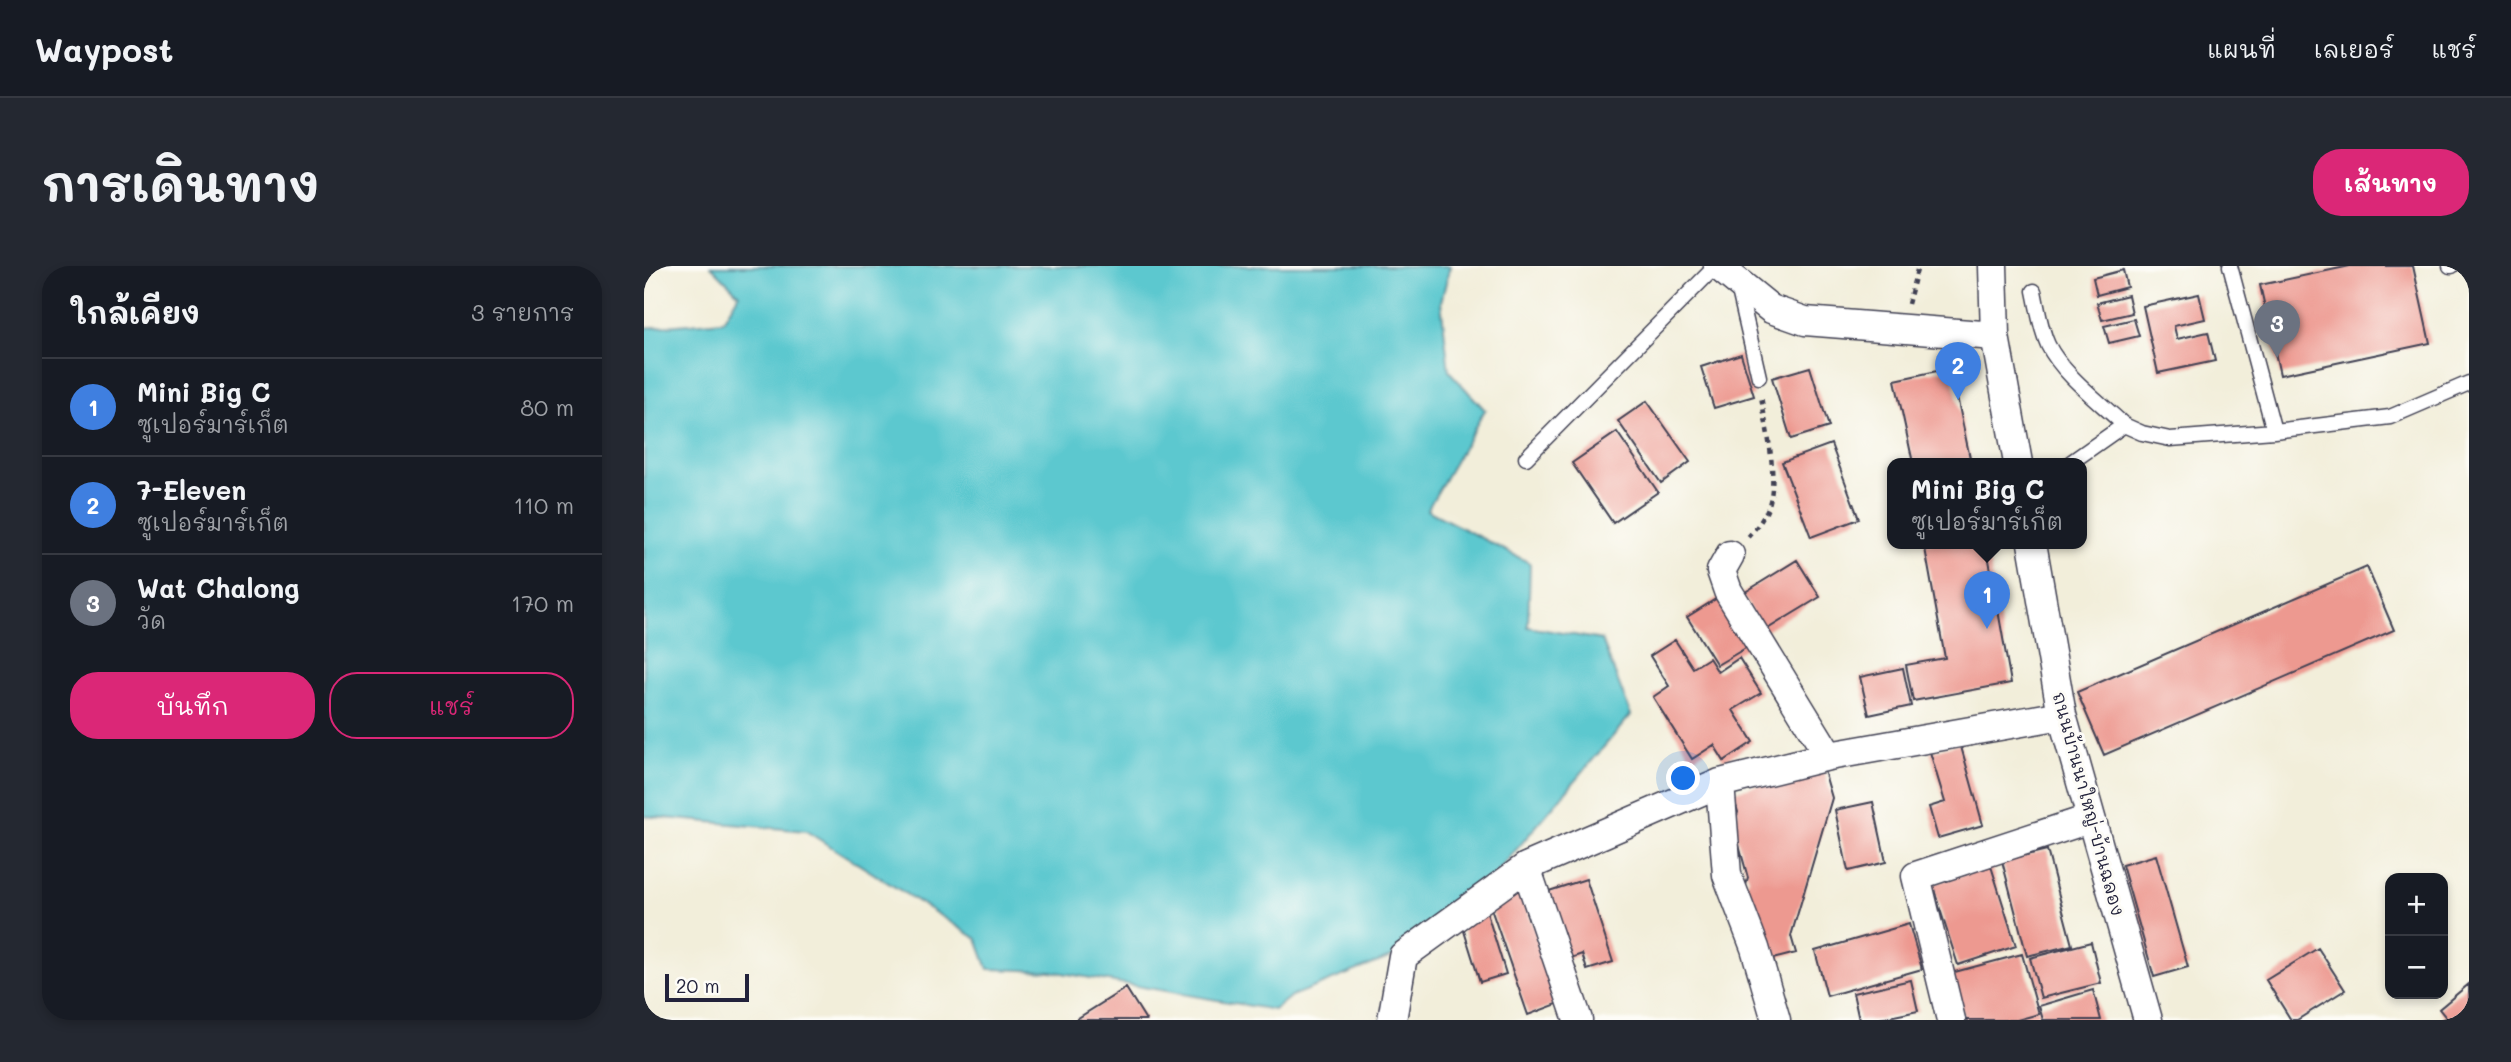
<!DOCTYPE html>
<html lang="th">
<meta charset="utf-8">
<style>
body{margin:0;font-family:Mali,"Playpen Sans Thai",sans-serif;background:#242831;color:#f1f3f6}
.controls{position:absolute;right:21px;bottom:21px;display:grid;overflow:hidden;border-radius:14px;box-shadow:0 4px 10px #0003}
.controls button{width:63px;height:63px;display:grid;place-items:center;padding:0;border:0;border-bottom:2px solid #363941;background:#171b24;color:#f1f3f6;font:35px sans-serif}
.scale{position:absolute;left:21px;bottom:18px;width:84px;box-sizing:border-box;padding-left:7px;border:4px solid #22223b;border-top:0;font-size:19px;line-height:24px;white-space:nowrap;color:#22223b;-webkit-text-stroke:5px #fdfcf7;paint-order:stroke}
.you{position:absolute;left:1040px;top:513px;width:24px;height:24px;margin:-18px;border:5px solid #fff;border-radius:50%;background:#1a73e8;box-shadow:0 0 0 10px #1a73e833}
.badge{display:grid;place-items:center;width:46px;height:46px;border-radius:50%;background:#db2777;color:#fff;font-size:23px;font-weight:700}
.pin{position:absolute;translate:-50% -58px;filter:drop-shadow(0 2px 4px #0008)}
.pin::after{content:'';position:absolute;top:37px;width:24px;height:21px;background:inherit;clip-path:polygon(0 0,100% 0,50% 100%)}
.popup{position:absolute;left:1243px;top:192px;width:200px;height:91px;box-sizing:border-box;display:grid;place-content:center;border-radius:14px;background:#171b24;filter:drop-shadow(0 2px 5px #0005);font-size:23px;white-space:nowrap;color:#9ea1a6}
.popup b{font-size:26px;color:#f1f3f6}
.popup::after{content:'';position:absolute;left:50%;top:100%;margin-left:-14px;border:14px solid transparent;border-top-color:#171b24}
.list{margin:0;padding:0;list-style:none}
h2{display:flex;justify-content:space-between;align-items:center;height:91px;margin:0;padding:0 28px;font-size:30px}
h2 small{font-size:23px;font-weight:400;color:#9ea1a6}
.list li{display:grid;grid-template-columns:46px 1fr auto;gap:21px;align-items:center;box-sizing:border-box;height:98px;padding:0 28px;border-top:2px solid #363941}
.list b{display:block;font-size:26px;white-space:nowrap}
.list p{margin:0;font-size:23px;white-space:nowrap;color:#9ea1a6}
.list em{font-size:23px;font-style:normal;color:#9ea1a6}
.actions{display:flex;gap:14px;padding:21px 28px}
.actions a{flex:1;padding:16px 0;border:2px solid #db2777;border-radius:28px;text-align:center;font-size:24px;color:#db2777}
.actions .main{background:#db2777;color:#fff}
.map{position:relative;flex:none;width:1825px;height:754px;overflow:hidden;border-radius:28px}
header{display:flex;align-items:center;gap:42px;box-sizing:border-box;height:98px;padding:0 35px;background:#171b24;border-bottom:2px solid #363941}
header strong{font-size:33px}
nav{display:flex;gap:38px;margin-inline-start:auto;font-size:24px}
.intro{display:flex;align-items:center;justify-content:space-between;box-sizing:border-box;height:168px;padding:0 42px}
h1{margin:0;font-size:49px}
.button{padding:18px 32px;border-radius:28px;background:#db2777;color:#fff;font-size:24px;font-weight:700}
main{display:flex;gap:42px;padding:0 42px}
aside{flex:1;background:#171b24;border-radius:28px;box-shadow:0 4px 10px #0003}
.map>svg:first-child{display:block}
.water{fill:#5bc8cf;stroke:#3e7585;stroke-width:2}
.building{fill:#ed9990}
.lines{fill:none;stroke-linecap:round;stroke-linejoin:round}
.service-casing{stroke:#414153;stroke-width:17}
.minor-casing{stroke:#414153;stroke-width:31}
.path{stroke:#414153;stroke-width:4.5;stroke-dasharray:5 5;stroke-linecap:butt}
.service{stroke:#fff;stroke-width:14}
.minor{stroke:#fff;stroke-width:28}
.labels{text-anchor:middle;stroke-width:6;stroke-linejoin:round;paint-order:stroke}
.street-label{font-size:18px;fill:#22223b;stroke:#fdfcf7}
</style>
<header>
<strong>Waypost</strong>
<nav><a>แผนที่</a><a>เลเยอร์</a><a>แชร์</a></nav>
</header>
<div class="intro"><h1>การเดินทาง</h1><a class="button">เส้นทาง</a></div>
<main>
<aside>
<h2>ใกล้เคียง<small>3 รายการ</small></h2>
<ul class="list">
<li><span class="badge" style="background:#3f7fe0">1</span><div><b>Mini Big C</b><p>ซูเปอร์มาร์เก็ต</p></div><em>80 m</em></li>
<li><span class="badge" style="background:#3f7fe0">2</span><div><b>7-Eleven</b><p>ซูเปอร์มาร์เก็ต</p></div><em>110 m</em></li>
<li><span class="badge" style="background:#6b7280">3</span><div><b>Wat Chalong</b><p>วัด</p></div><em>170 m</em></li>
</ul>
<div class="actions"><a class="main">บันทึก</a><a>แชร์</a></div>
</aside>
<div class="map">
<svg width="1825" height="754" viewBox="0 0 1825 754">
<rect width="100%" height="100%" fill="#fdfcf7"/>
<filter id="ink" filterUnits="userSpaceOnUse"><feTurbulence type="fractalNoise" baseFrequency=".0143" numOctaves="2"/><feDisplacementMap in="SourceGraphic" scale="14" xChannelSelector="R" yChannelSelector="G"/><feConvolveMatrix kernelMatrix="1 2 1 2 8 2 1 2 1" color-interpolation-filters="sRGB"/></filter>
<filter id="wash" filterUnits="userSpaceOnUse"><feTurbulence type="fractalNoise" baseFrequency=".00686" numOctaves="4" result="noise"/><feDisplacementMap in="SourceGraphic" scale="28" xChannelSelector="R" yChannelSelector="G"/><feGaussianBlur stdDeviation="1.57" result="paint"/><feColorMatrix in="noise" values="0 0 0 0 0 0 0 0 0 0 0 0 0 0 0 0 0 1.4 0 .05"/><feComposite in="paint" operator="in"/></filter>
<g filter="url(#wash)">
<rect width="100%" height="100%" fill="#f2eeda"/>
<path class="water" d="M 67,0 L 806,0 L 797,36 L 805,105 L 841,144 L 783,244 L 886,297 L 884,361 L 958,374 L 987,449 L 849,611 L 752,689 L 647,730 L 630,744 L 407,705 L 344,703 L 333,673 L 162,565 L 0,550 L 0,62 L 79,55 L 95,28 Z"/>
<g id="blocks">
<path class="building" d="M 1706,0 L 1769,0 L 1786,77 L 1636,109 L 1616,19 Z
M 1479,4 L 1483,21 L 1453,29 L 1449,12 Z
M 1555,28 L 1561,53 L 1530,60 L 1533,73 L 1564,66 L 1571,95 L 1514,107 L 1499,40 Z
M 1484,29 L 1488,47 L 1458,54 L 1453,37 Z
M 1490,53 L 1495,70 L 1465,77 L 1460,60 Z
M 1097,88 L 1110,130 L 1070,142 L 1057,101 Z
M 1166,101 L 1185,161 L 1147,173 L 1128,112 Z
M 1307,102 L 1327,197 L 1269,197 L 1251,114 Z
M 1003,135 L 1046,196 L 1017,217 L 974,155 Z
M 973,166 L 1014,226 L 969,257 L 928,197 Z
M 1187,178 L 1215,253 L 1167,271 L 1138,196 Z
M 1280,277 L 1342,277 L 1367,417 L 1269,435 L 1262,399 L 1301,392 Z
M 1153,294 L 1176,331 L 1120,365 L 1098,328 Z
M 1723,301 L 1750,364 L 1460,489 L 1433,426 Z
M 1075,331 L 1105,380 L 1073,399 L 1043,351 Z
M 1031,374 L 1049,402 L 1065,392 L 1074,406 L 1095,392 L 1117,427 L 1089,444 L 1109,476 L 1080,495 L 1070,479 L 1048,493 L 1009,431 L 1025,420 L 1006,390 Z
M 1259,402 L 1267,440 L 1225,449 L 1216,411 Z
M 1316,477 L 1339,559 L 1294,572 L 1285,541 L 1301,536 L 1286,486 Z
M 1179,501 L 1188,532 L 1147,670 L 1152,687 L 1121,695 L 1101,623 L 1104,612 L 1090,561 L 1094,546 L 1088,526 Z
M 1229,536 L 1242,596 L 1204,605 L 1191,544 Z
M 1403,584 L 1428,679 L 1383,690 L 1358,595 Z
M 1512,589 L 1544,701 L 1510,711 L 1478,599 Z
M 1347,600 L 1372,680 L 1314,699 L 1288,618 Z
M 942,613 L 969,696 L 943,704 L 938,688 L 924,693 L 902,626 Z
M 875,620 L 916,737 L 884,749 L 843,631 Z
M 842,644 L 862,708 L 836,716 L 816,652 Z
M 1265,658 L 1278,703 L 1183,730 L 1171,685 Z
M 1447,676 L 1457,717 L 1397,732 L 1386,692 Z
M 1674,682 L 1701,724 L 1653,754 L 1647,754 L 1622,714 Z
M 1378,688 L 1395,748 L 1373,754 L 1320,754 L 1307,707 Z
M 1267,714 L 1274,745 L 1231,754 L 1215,754 L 1209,727 Z
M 1825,718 L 1825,754 L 1804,754 L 1795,743 Z
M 482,722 L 502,754 L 431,754 Z
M 1449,724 L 1457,754 L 1399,754 L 1395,740 Z"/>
</g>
</g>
<g filter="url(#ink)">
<use href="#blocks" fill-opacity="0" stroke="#414153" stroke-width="2"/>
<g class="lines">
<defs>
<path id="service" d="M 1586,0 L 1630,165
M 1806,0 L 1808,0
M 1094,20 L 1115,111
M 1390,25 C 1394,43 1396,62 1404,79 C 1419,109 1456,136 1480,159
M 882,192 L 1072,0
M 1426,197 L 1480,159 L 1498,167 L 1526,173 L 1630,165 L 1746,151 L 1825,117"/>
<path id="minor" d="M 1074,0 L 1127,43 L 1161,55 L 1351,70
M 1349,0 L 1351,70 L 1374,197
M 1388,277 L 1418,449 L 1504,754
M 1086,289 L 1077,305 L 1084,325 L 1185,490
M 1076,517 L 1083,609 L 1111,682 L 1132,754
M 882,601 L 934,754
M 748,754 L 759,690 L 882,601 L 1076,517 L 1185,490 L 1418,449
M 1307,754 L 1272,610 L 1445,553"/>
</defs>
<use href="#service" class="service-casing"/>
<use href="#minor" class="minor-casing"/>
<path class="path" d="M 1264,38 L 1274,0
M 1104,271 C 1111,263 1118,255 1123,244 C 1136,215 1122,162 1117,130"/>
<use href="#service" class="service"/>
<use href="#minor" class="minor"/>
</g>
</g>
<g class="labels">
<g class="street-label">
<text transform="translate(1444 538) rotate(75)" y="6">ถนนบ้านนาใหญ่-บ้านฉลอง</text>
</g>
</g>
</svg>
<div class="controls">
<button>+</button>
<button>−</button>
</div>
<div class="scale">20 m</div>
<div class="you"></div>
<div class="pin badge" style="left:1343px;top:363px;background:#3f7fe0">1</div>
<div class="popup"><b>Mini Big C</b>ซูเปอร์มาร์เก็ต</div>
<div class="pin badge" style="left:1314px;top:134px;background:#3f7fe0">2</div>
<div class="pin badge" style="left:1633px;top:92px;background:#6b7280">3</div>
</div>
</main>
